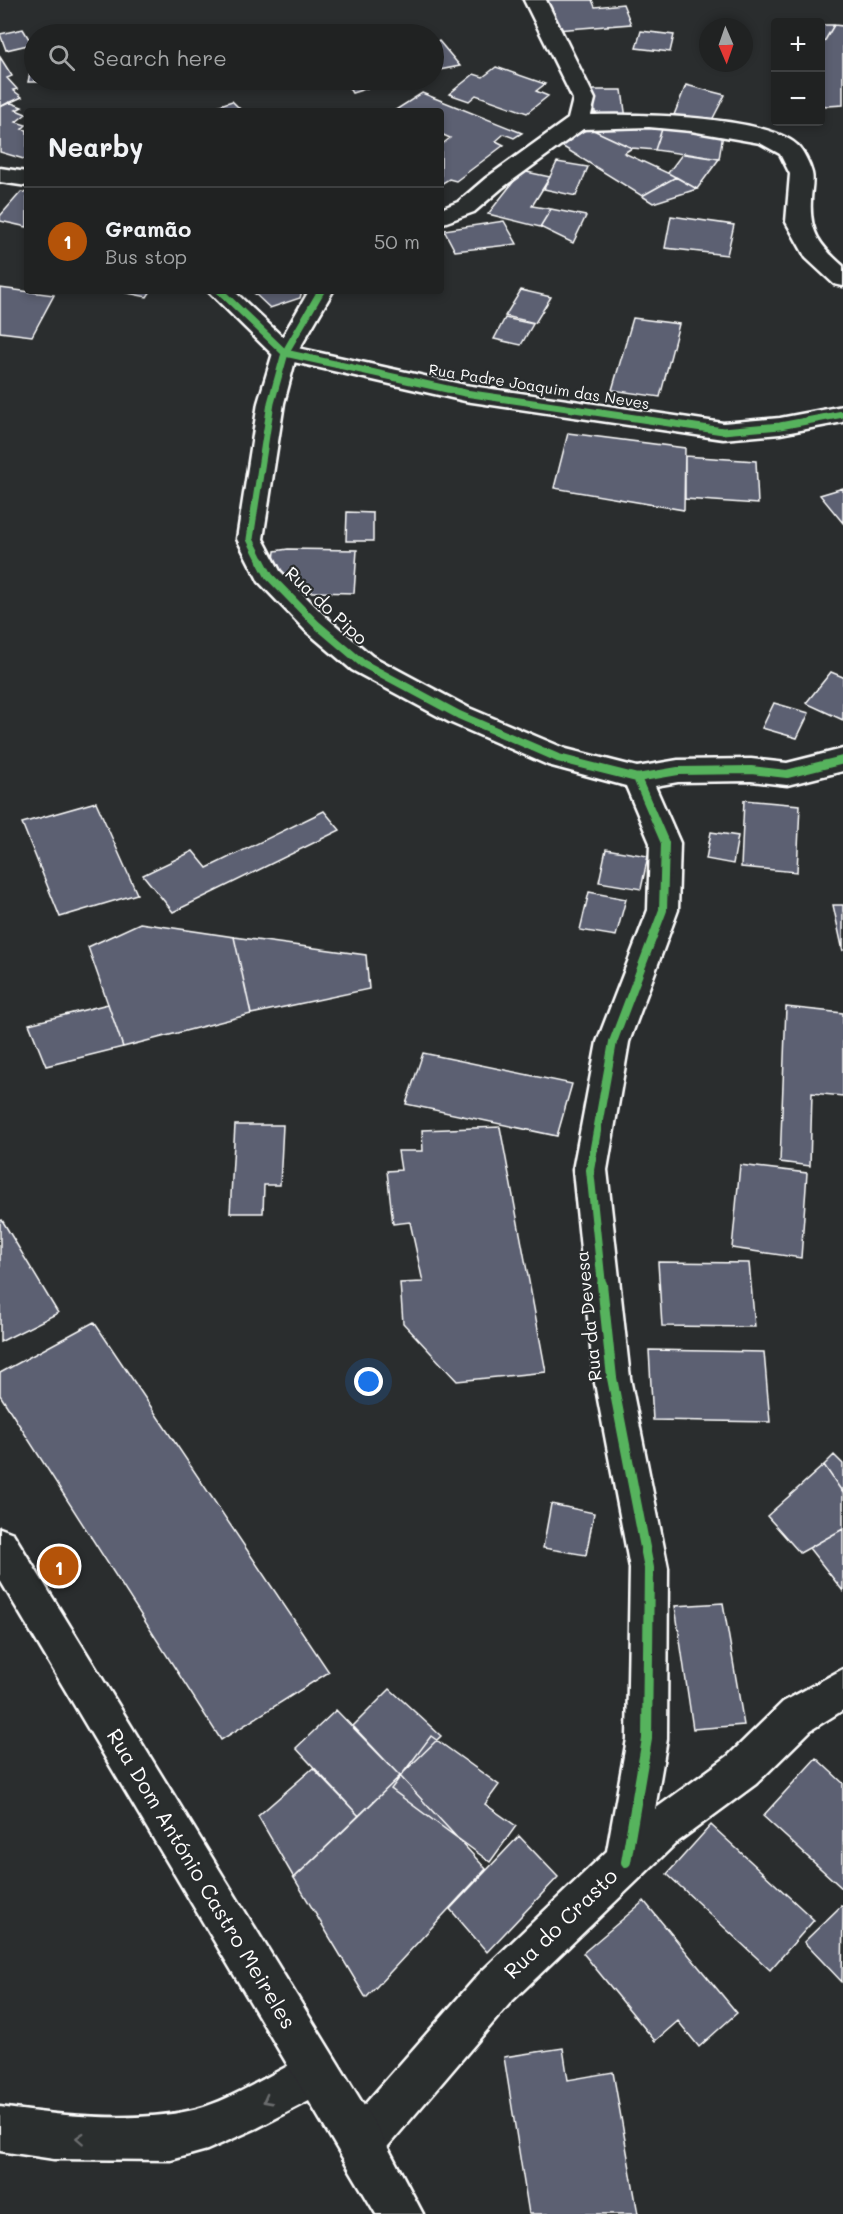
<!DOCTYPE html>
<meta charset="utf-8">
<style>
body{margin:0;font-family:Mali,sans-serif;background:#282a2a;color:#f1f3f6}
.controls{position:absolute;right:18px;top:18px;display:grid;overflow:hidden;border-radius:6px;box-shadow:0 3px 9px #0003}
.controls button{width:54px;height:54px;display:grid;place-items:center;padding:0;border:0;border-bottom:2px solid #3d3f40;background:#202222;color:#f1f3f6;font:30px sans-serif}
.compass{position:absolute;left:699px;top:18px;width:54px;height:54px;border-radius:50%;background:#202222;box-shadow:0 3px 9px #0003;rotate:178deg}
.you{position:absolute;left:369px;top:1382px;width:21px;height:21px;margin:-15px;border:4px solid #fff;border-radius:50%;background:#1a73e8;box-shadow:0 0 0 9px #1a73e833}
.badge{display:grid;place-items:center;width:39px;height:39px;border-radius:50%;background:#b45309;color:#fff;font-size:20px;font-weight:700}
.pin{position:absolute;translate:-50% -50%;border:3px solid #fff;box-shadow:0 2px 6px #0006}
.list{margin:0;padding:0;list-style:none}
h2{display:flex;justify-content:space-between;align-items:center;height:78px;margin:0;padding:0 24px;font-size:26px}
h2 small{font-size:20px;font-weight:400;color:#a2a4a5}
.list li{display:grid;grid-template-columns:39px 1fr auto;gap:18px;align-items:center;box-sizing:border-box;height:108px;padding:0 24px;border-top:2px solid #3d3f40}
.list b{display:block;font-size:22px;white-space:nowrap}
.list p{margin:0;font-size:20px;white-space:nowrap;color:#a2a4a5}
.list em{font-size:20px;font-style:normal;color:#a2a4a5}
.icon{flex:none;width:33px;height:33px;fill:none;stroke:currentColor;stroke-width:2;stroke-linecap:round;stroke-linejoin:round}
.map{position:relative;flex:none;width:843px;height:2214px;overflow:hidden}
.search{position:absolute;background:#202222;box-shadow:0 3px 9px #0003;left:24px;top:24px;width:420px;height:66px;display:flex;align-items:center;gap:15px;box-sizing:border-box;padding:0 21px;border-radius:33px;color:#a2a4a5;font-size:22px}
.panel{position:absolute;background:#202222;box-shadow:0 3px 9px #0003;left:24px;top:108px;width:420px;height:186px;border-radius:6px}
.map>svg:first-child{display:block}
.building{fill:#5c6072;stroke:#fff;stroke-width:1.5}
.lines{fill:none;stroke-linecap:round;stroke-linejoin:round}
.street-casing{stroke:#fff;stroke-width:5}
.secondary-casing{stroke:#fff;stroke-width:5}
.street{fill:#2a2d2e;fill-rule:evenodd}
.secondary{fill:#2a2d2e;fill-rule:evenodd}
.cycleway-far2-casing{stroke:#2a2d2e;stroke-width:10}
.cycleway-far1-casing{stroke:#2a2d2e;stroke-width:12}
.cycleway-casing{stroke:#2a2d2e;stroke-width:14}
.cycleway-far2{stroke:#56b35d;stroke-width:7}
.cycleway-far1{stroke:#56b35d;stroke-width:8}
.cycleway{stroke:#56b35d;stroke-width:10}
.oneway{stroke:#6a6c6d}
.labels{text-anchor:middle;stroke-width:4.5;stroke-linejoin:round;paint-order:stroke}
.far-street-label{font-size:15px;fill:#fff;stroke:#2a2d2e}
.street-label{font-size:18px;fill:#fff;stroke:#2a2d2e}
.near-street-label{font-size:21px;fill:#fff;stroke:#2a2d2e}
</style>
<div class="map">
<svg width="843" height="2214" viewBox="0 0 843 2214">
<rect width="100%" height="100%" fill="#2a2d2e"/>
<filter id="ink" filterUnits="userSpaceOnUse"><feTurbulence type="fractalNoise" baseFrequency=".0167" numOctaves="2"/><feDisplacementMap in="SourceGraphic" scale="12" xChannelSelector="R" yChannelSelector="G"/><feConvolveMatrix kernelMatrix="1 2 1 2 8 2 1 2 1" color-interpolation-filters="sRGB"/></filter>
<g filter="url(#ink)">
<path class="building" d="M 546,0 L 592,0 L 595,7 L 623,4 L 631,24 L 556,30 Z
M 820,25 L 834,25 L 824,42 L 820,41 Z
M 834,25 L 843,26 L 843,105 L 828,106 L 820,105 L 820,49 Z
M 23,29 L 32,44 L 6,50 L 0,34 Z
M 641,31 L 674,35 L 670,52 L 636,48 Z
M 439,41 L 460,66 L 434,71 L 434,42 Z
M 0,57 L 12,76 L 7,78 L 17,89 L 13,90 L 22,97 L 0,107 Z
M 496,67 L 545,84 L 536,91 L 548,96 L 527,113 L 476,95 L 469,101 L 449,94 L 474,74 L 483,77 Z
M 31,68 L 34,68 L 34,80 L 70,80 L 70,82 L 28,82 Z
M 344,80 L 394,80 L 352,93 Z
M 686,85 L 725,95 L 711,122 L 674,115 Z
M 592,90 L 622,90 L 626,119 L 596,119 Z
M 422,93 L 522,133 L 514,138 L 504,134 L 496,141 L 504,145 L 456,181 L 449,179 L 441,184 L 441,145 L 450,138 L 441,134 L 441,111 L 394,111 Z
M 232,101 L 242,111 L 215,111 L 211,108 Z
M 9,102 L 22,107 L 16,110 L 26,114 L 16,122 L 26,125 L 22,129 L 27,130 L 27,160 L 0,152 L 0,107 Z
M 663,126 L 723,134 L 719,159 L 655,150 Z
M 663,126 L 655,150 L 632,148 L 589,128 Z
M 589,128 L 632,148 L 624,153 L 676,177 L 642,196 L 560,145 Z
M 683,153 L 719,159 L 697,189 L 668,173 Z
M 557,162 L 588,167 L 576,196 L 544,189 Z
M 522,171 L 550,177 L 532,206 L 551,209 L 540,227 L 488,214 Z
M 676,177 L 697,189 L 653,203 L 642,196 Z
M 21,192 L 27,193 L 27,227 L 0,221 L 0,216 Z
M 551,209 L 586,216 L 573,243 L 540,227 Z
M 671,216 L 734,225 L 727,255 L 665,248 Z
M 504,221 L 517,244 L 455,251 L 444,230 Z
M 0,288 L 54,295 L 32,336 L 0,332 Z
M 521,290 L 551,297 L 535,323 L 505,316 Z
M 118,291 L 151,291 L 147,297 Z
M 252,291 L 302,291 L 300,298 L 270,308 Z
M 505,318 L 533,324 L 521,345 L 494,339 Z
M 633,318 L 679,324 L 660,397 L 612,390 Z
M 568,433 L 685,448 L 684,510 L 554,488 Z
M 685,456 L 756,461 L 758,504 L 685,499 Z
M 843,488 L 843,523 L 820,495 Z
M 347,512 L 373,513 L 373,541 L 346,541 Z
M 288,549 L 357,550 L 354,593 L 271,591 L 275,551 Z
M 831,672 L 843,677 L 843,720 L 806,703 Z
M 774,703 L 809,713 L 797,738 L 762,728 Z
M 744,800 L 800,805 L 797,872 L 741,867 Z
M 96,802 L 137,894 L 60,917 L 22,823 Z
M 324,811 L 340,830 L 173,912 L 143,875 L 193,851 L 207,868 Z
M 711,832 L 738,836 L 733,864 L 706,859 Z
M 606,849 L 648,856 L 641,889 L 599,882 Z
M 589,892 L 626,899 L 616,936 L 580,930 Z
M 833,905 L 843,905 L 843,951 Z
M 140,923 L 234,937 L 251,1014 L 123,1047 L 88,947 Z
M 234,937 L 366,955 L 369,989 L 251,1014 Z
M 108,1004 L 123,1047 L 46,1066 L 29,1024 Z
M 786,1007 L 843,1013 L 843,1096 L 812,1093 L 810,1166 L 780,1162 Z
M 423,1053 L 572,1084 L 557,1136 L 406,1104 Z
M 235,1125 L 283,1125 L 280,1185 L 264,1185 L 263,1213 L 230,1213 Z
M 500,1127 L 546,1372 L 457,1381 L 403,1323 L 400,1283 L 423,1282 L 410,1222 L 393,1224 L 387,1171 L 401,1170 L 398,1151 L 423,1151 L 422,1130 Z
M 740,1165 L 807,1173 L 801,1258 L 732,1248 Z
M 2,1220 L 58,1313 L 0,1342 L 0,1221 Z
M 658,1262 L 749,1263 L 755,1327 L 662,1326 Z
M 94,1322 L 329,1672 L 221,1740 L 0,1395 L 0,1373 Z
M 649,1350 L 764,1352 L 770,1422 L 653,1420 Z
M 834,1455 L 843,1464 L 843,1493 L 824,1465 Z
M 824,1465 L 843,1493 L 843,1529 L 800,1553 L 767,1516 Z
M 551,1504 L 594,1513 L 586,1555 L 543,1548 Z
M 843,1529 L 843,1591 L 809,1548 Z
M 723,1603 L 744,1725 L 693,1729 L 675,1606 Z
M 390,1689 L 441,1736 L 400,1776 L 353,1726 Z
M 336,1710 L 400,1776 L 359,1816 L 296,1748 Z
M 431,1736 L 499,1785 L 485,1804 L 516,1826 L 490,1862 L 391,1789 Z
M 816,1758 L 843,1783 L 843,1889 L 763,1816 Z
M 313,1768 L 359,1816 L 294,1878 L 258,1816 Z
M 400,1776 L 486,1869 L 366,1998 L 294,1878 Z
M 711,1825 L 814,1920 L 770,1970 L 667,1874 Z
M 519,1836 L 558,1877 L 487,1952 L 450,1909 Z
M 644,1901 L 737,2013 L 699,2047 L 678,2021 L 655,2041 L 583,1953 Z
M 841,1906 L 843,1907 L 842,1982 L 804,1942 Z
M 563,2048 L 568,2080 L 613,2072 L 638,2214 L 529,2214 L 504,2057 Z"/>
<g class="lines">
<defs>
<path id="street" d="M 524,0 L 546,0 L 595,99 L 591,115 C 636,114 763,115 797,145 C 803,150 810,165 812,173 C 814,181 811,192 811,200 C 809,232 820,246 843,266 L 843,286 L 834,284 L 806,258 L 786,222 L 790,174 L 780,154 L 760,143 L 691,131 L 649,127 L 583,129 L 502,188 L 474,212 L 441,224 L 441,209 L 458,202 L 486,178 L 568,119 L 573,99 Z
M 309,291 L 333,291 L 297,353 L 284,403 L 263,539 L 280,571 L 326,617 L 372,656 L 469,708 L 566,749 L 637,767 L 678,760 L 751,759 L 787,763 L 843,749 L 843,771 L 787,785 L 751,781 L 678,782 L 655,786 L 680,843 L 678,910 L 629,1042 L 607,1170 L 630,1378 L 668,1568 L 667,1739 L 655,1809 L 728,1756 L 783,1702 L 843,1669 L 843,1710 L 811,1730 L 756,1784 L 676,1843 L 641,1877 L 510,2003 L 377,2159 L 361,2165 L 345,2159 L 339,2143 L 345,2127 L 480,1973 L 607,1851 L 627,1739 L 630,1568 L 594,1378 L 573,1170 L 597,1042 L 648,910 L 650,843 L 626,786 L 548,765 L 449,722 L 352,670 L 306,631 L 259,582 L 237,539 L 258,403 L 273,353 Z
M 319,2051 L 334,2058 L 341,2073 L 334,2088 L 257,2128 L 207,2150 L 171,2160 L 54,2159 L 0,2151 L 0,2107 C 60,2116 145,2125 204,2107 C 244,2094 280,2067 319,2051 Z"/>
<path id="secondary" d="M 0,168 L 27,172 L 27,186 L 0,182 Z
M 208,291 L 234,291 L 293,347 L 465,385 L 723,423 L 780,418 L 843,406 L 843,422 L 780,434 L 723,439 L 465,401 L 276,358 Z
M 0,1528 L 13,1533 L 377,2127 L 423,2214 L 376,2214 L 0,1580 Z"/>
</defs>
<use href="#street" class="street-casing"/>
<use href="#secondary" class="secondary-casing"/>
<use href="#street" class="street"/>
<use href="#secondary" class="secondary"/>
<defs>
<path id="cycleway-far2" d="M 220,291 L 285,353 L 465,393 L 723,431 L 780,426 L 843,414
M 262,563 L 250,539 L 271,403 L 285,353 L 321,291"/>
<path id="cycleway-far1" d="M 261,561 L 269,576 L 316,624 L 362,663 L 459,715 L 558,758 L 637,778 L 678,771 L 751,770 L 787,774 L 843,760
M 602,1285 L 590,1170 L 613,1042 L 663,910 L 665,843 L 637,778"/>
<path id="cycleway" d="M 602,1284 L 612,1378 L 649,1568 L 647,1739 L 626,1862"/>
</defs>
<use href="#cycleway-far2" class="cycleway-far2-casing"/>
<use href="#cycleway-far1" class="cycleway-far1-casing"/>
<use href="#cycleway" class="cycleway-casing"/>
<use href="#cycleway-far2" class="cycleway-far2"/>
<use href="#cycleway-far1" class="cycleway-far1"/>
<use href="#cycleway" class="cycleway"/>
</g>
<defs><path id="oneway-chevron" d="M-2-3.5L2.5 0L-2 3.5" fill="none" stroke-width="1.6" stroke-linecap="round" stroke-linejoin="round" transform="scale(1.5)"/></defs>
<g class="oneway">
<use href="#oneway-chevron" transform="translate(267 2100) rotate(152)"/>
<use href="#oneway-chevron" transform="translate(80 2138) rotate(-177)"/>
</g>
</g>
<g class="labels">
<g class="far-street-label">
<text transform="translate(539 387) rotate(9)" y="5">Rua Padre Joaquim das Neves</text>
</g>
<g class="street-label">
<text transform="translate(326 606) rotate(43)" y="6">Rua do Pipo</text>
<text transform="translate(589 1316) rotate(-96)" y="6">Rua da Devesa</text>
</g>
<g class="near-street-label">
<text transform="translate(201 1879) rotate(59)" y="7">Rua Dom António Castro Meireles</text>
<text transform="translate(561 1924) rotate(-44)" y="7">Rua do Crasto</text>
</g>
</g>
</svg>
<div class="controls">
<button>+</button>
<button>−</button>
</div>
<svg class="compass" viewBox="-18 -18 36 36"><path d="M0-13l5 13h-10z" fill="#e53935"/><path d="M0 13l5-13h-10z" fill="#a2a4a5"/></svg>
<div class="you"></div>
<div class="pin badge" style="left:59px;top:1566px">1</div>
<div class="search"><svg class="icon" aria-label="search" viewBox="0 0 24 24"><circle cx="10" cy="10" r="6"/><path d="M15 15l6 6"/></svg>Search here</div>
<section class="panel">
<h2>Nearby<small></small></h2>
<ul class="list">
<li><span class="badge">1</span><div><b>Gramão</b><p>Bus stop</p></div><em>50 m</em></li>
</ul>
</section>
</div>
